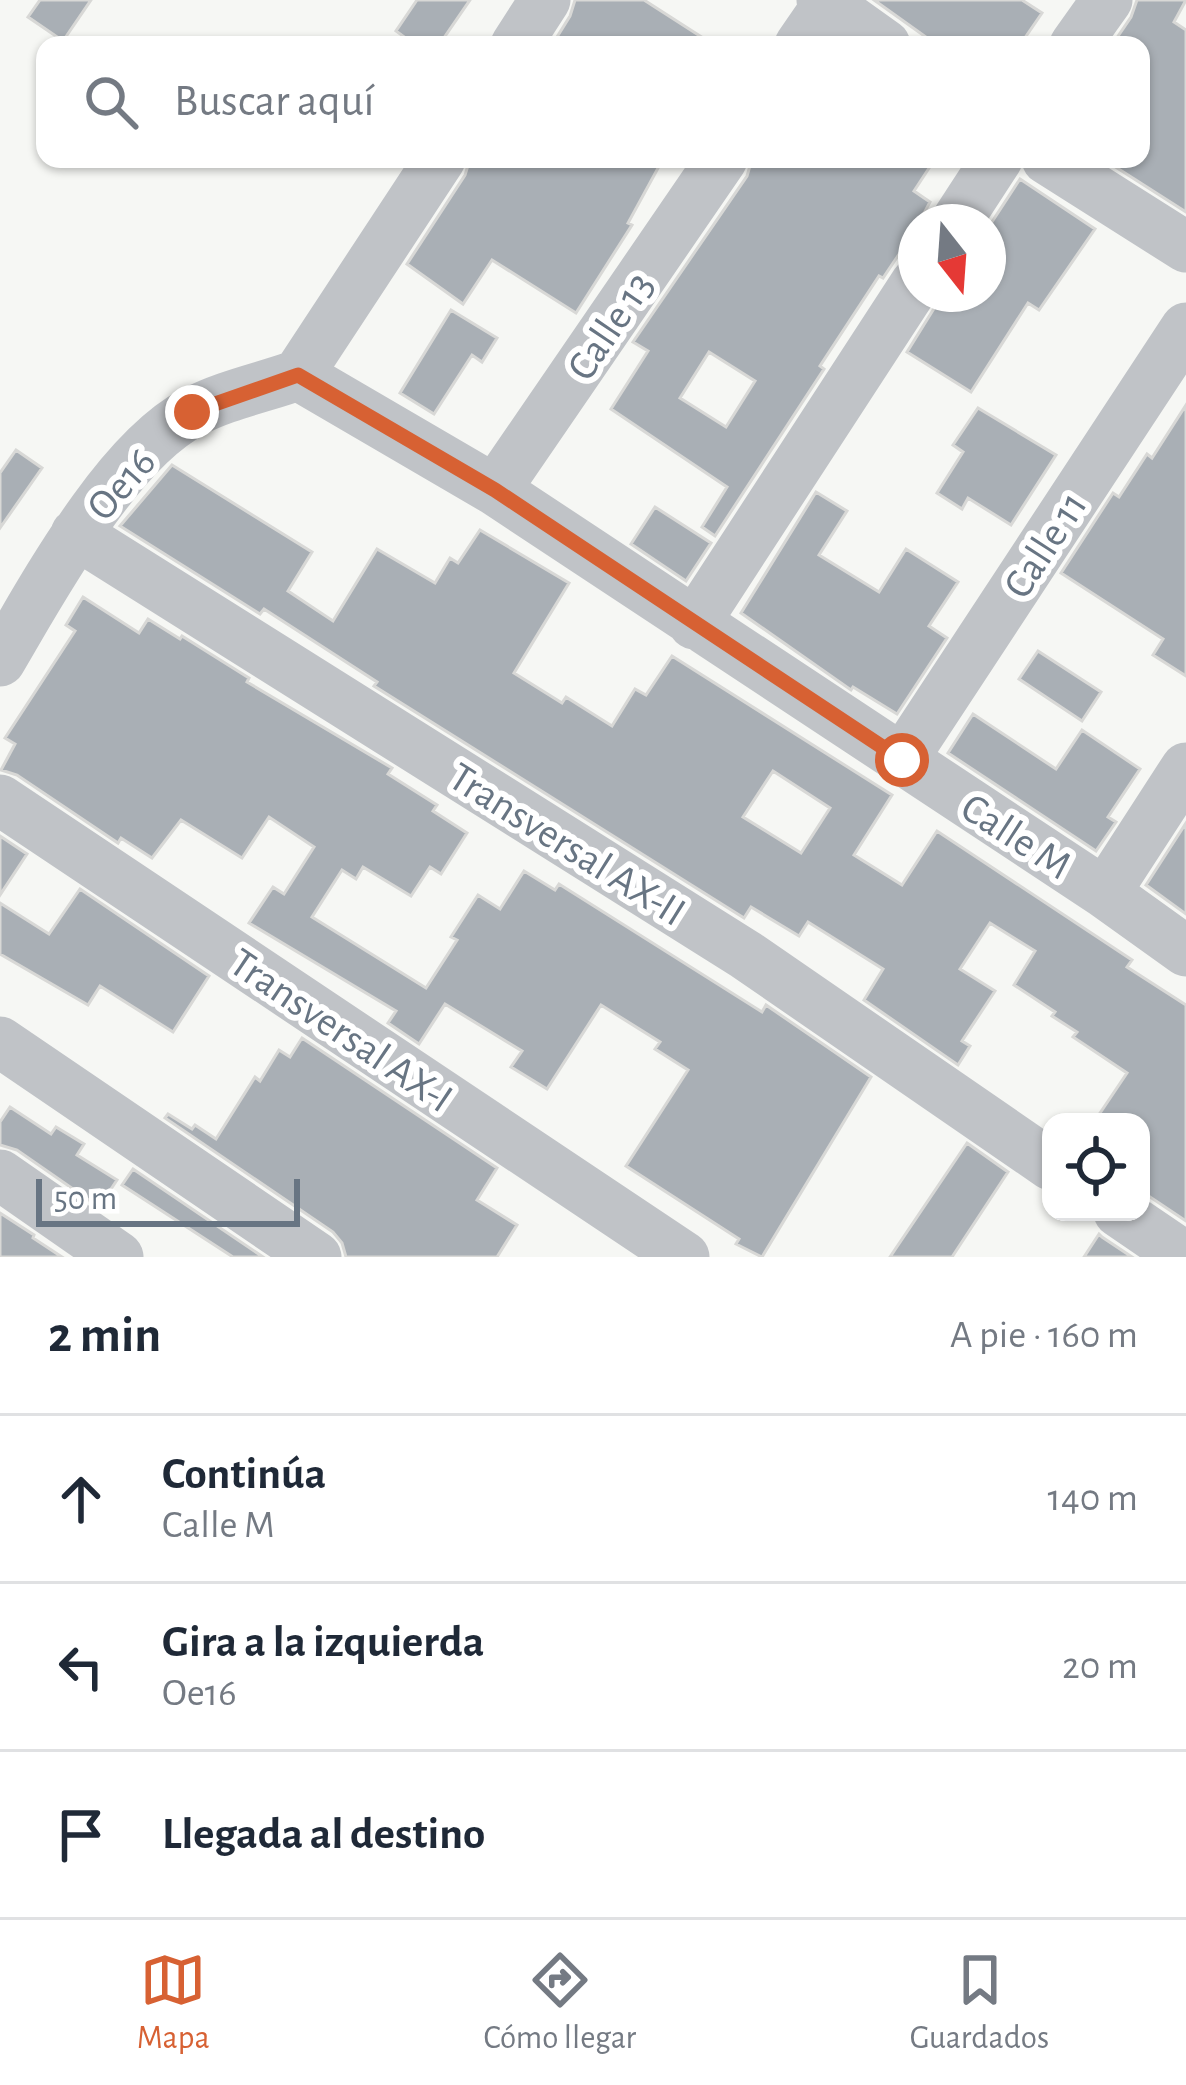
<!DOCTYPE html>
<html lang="es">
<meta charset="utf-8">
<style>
body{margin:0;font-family:"Alegreya Sans",sans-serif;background:#f6f6f7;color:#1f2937}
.controls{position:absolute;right:36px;bottom:36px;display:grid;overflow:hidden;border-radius:24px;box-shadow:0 3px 9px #0004}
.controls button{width:108px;height:108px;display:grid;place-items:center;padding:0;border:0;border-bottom:3px solid #e0e1e3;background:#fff;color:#1f2937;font:60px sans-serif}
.compass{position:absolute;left:898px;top:204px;width:108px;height:108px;border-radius:50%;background:#fff;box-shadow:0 3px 9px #0004;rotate:163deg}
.scale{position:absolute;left:36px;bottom:30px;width:264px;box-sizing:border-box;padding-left:12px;border:6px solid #687583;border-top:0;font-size:33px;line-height:42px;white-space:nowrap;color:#687583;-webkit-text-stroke:9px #fff;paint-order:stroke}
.stop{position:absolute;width:36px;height:36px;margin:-27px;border:9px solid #d76133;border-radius:50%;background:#fff}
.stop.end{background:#d76133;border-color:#fff;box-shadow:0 3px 12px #0008}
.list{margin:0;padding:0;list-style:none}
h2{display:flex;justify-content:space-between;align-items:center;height:156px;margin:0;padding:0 48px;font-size:51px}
h2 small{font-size:39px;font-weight:400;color:#747a83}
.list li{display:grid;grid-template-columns:78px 1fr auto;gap:36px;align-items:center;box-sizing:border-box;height:168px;padding:0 48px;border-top:3px solid #e0e1e3}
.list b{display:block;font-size:45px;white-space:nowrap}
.list p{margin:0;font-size:39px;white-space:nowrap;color:#747a83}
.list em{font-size:39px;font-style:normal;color:#747a83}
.icon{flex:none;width:66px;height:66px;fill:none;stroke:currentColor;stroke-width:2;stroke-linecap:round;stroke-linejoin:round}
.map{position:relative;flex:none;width:1186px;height:1257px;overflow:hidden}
.search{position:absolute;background:#fff;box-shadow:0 3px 9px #0004;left:36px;right:36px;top:36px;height:132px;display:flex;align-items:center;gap:30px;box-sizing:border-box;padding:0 42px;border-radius:24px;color:#747a83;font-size:45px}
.sheet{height:660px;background:#fff}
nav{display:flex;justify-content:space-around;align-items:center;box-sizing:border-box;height:168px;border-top:3px solid #e0e1e3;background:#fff;font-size:33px;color:#747a83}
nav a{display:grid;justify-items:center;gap:6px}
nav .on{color:#d76133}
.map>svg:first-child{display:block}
.building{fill:#a9afb5;stroke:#d8d8d6;stroke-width:3;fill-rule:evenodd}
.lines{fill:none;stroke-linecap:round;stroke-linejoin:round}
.minor{stroke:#c0c3c7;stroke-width:51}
.route{stroke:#d76133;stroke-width:15}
.labels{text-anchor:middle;stroke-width:12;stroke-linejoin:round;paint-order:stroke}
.street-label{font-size:42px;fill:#687583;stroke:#fff}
</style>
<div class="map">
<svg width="1186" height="1257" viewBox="0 0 1186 1257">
<rect width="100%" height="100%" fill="#f6f7f4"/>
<path class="building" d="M 40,0 L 91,0 L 63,41 L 28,17 Z
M 417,0 L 470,0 L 439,45 L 415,45 L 396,31 Z
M 575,0 L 644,0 L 714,45 L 552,45 L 570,16 Z
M 874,0 L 1022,0 L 1042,13 L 1020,45 L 937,45 Z
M 1137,0 L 1186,0 L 1174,22 L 1186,30 L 1186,212 L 1103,159 L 1141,159 L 1141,45 L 1112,45 L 1131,17 Z
M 470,159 L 663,159 L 628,223 L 632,225 L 576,313 L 492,260 L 463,304 L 407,264 L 465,175 Z
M 752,159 L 935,159 L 914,191 L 930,202 L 914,232 L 883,278 L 879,276 L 820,366 L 824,369 L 715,536 L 702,527 L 727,487 L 611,409 L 648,351 L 633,342 L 747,176 ZM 709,352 L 755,381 L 726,427 L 680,398 Z
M 1020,179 L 1095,229 L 1039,310 L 1028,303 L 971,392 L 907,352 L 943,294 L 988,294 L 988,228 Z
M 451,310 L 497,338 L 482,362 L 472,355 L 434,414 L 400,393 Z
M 1186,405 L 1186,676 L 1153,655 L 1163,639 L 1061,573 L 1113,493 L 1119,497 L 1147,454 L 1152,458 Z
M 978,408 L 1056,455 L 1011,525 L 968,498 L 962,509 L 937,493 L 963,452 L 953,445 Z
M 16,450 L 42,468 L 0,528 L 0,473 Z
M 172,465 L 312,552 L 288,591 L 333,621 L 377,549 L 435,583 L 450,558 L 458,563 L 480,530 L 569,583 L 514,673 L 562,703 L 566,697 L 612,726 L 635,689 L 646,695 L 672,656 L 892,795 L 854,855 L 902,885 L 937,831 L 1132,960 L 1127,967 L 1186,1005 L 1186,1221 L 1141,1191 L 1141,1122 L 1094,1122 L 1127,1073 L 1073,1037 L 1077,1032 L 1052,1016 L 1055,1012 L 1014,985 L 1035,951 L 990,923 L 960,969 L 995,991 L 962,1041 L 970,1046 L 958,1065 L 864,1000 L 883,969 L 808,922 L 799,936 L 751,907 L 744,918 L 374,686 L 377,682 L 264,609 L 260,614 L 120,526 ZM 773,771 L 830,808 L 801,853 L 743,817 Z
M 816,492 L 847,511 L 819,555 L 879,592 L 906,549 L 958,582 L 929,626 L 947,638 L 897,714 L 853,687 L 851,690 L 741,613 Z
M 655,507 L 711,543 L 686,581 L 631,544 Z
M 83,597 L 139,633 L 148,619 L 180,639 L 182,636 L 249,678 L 247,682 L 392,768 L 388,774 L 437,805 L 433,811 L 467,833 L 441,874 L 430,867 L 411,896 L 363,867 L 356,879 L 342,870 L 312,917 L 426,988 L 457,940 L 451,937 L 478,895 L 500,909 L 524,871 L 555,890 L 559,884 L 762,1012 L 766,1005 L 871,1077 L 762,1257 L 736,1244 L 739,1239 L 626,1166 L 688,1070 L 655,1049 L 660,1042 L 601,1005 L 547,1089 L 511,1067 L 522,1051 L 445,1004 L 419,1044 L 388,1023 L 396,1011 L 249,923 L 273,887 L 284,894 L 314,847 L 269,817 L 242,858 L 181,820 L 152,858 L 121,838 L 118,843 L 17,775 L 1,770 L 15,744 L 5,738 L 75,631 L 66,625 Z
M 1038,651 L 1101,692 L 1082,721 L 1019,679 Z
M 973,714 L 1056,769 L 1082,730 L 1140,769 L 1108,817 L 1116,822 L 1096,851 L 948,753 Z
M 1186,823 L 1186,914 L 1146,885 Z
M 0,836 L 27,854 L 0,895 Z
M 80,889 L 209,976 L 173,1032 L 100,986 L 88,1005 L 0,954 L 0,903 L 49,934 Z
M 302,1038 L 497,1168 L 477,1200 L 517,1225 L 497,1257 L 346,1257 L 342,1243 L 333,1232 L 165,1118 L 168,1114 L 192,1129 L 195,1125 L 216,1139 L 255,1077 L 260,1081 L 279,1050 L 290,1057 Z
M 10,1107 L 51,1134 L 56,1127 L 84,1144 L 77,1155 L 117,1180 L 99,1207 L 17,1150 L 0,1145 L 0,1122 Z
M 967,1143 L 1008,1172 L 952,1257 L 890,1257 Z
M 133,1169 L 263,1257 L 233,1257 L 122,1185 Z
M 0,1213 L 34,1235 L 33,1238 L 62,1257 L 0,1257 Z
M 1099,1234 L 1102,1237 L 1132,1257 L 1084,1257 Z"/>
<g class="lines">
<path class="minor" d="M 822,0 L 885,45
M 516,45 L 545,0
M 800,45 L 831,0
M 1075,45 L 1107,0
M 1047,159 L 1186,247
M 956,222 L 997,159
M 298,375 L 495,490 L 1105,893 L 1186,951
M 298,375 L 440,159
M 495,490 L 722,159
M 76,534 L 746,955 L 1051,1165
M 694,624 L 916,283
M 0,661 C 43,588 117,451 193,412 C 225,395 265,387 298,375
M 902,760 L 1186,328
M 0,800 L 684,1257
M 1105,893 L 1186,768
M 0,1042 L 316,1257
M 0,1175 L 118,1257
M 1119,1212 L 1185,1257"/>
</g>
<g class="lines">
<path class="route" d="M 192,412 L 298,375 L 495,490 L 902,760"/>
</g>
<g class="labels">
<g class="street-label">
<text transform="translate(609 325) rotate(-56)" y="15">Calle 13</text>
<text transform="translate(120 483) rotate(-49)" y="15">Oe16</text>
<text transform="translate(1044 544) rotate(-57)" y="15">Calle 11</text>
<text transform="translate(1017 835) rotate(33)" y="15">Calle M</text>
<text transform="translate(568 843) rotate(32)" y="15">Transversal AX-II</text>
<text transform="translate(342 1029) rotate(34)" y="15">Transversal AX-I</text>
</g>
</g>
</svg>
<div class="controls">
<button><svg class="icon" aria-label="locate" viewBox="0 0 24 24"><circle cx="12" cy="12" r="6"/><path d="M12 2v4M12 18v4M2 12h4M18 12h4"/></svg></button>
</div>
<svg class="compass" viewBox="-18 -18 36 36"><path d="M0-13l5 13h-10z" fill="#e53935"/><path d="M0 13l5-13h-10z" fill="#747a83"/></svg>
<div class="scale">50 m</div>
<div class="stop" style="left:902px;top:760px"></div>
<div class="stop end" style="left:192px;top:412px"></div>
<div class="search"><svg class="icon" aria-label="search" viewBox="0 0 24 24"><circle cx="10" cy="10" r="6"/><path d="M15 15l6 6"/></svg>Buscar aquí</div>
</div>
<section class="sheet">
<h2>2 min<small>A pie · 160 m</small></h2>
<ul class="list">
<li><svg class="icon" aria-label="ahead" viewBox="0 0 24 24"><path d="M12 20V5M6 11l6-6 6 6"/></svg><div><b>Continúa</b><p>Calle M</p></div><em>140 m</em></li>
<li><svg class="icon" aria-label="left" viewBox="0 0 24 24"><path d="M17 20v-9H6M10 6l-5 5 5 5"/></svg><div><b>Gira a la izquierda</b><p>Oe16</p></div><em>20 m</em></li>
<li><svg class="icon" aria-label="arrive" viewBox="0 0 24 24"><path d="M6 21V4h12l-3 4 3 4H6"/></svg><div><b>Llegada al destino</b></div></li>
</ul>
</section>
<nav>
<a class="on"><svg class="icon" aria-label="map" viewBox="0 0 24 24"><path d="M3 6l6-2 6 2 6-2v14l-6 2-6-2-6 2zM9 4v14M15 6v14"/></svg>Mapa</a>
<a><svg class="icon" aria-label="directions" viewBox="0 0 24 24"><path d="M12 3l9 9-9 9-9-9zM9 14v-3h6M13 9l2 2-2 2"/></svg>Cómo llegar</a>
<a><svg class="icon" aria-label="saved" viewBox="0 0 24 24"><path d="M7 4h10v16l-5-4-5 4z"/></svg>Guardados</a>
</nav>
